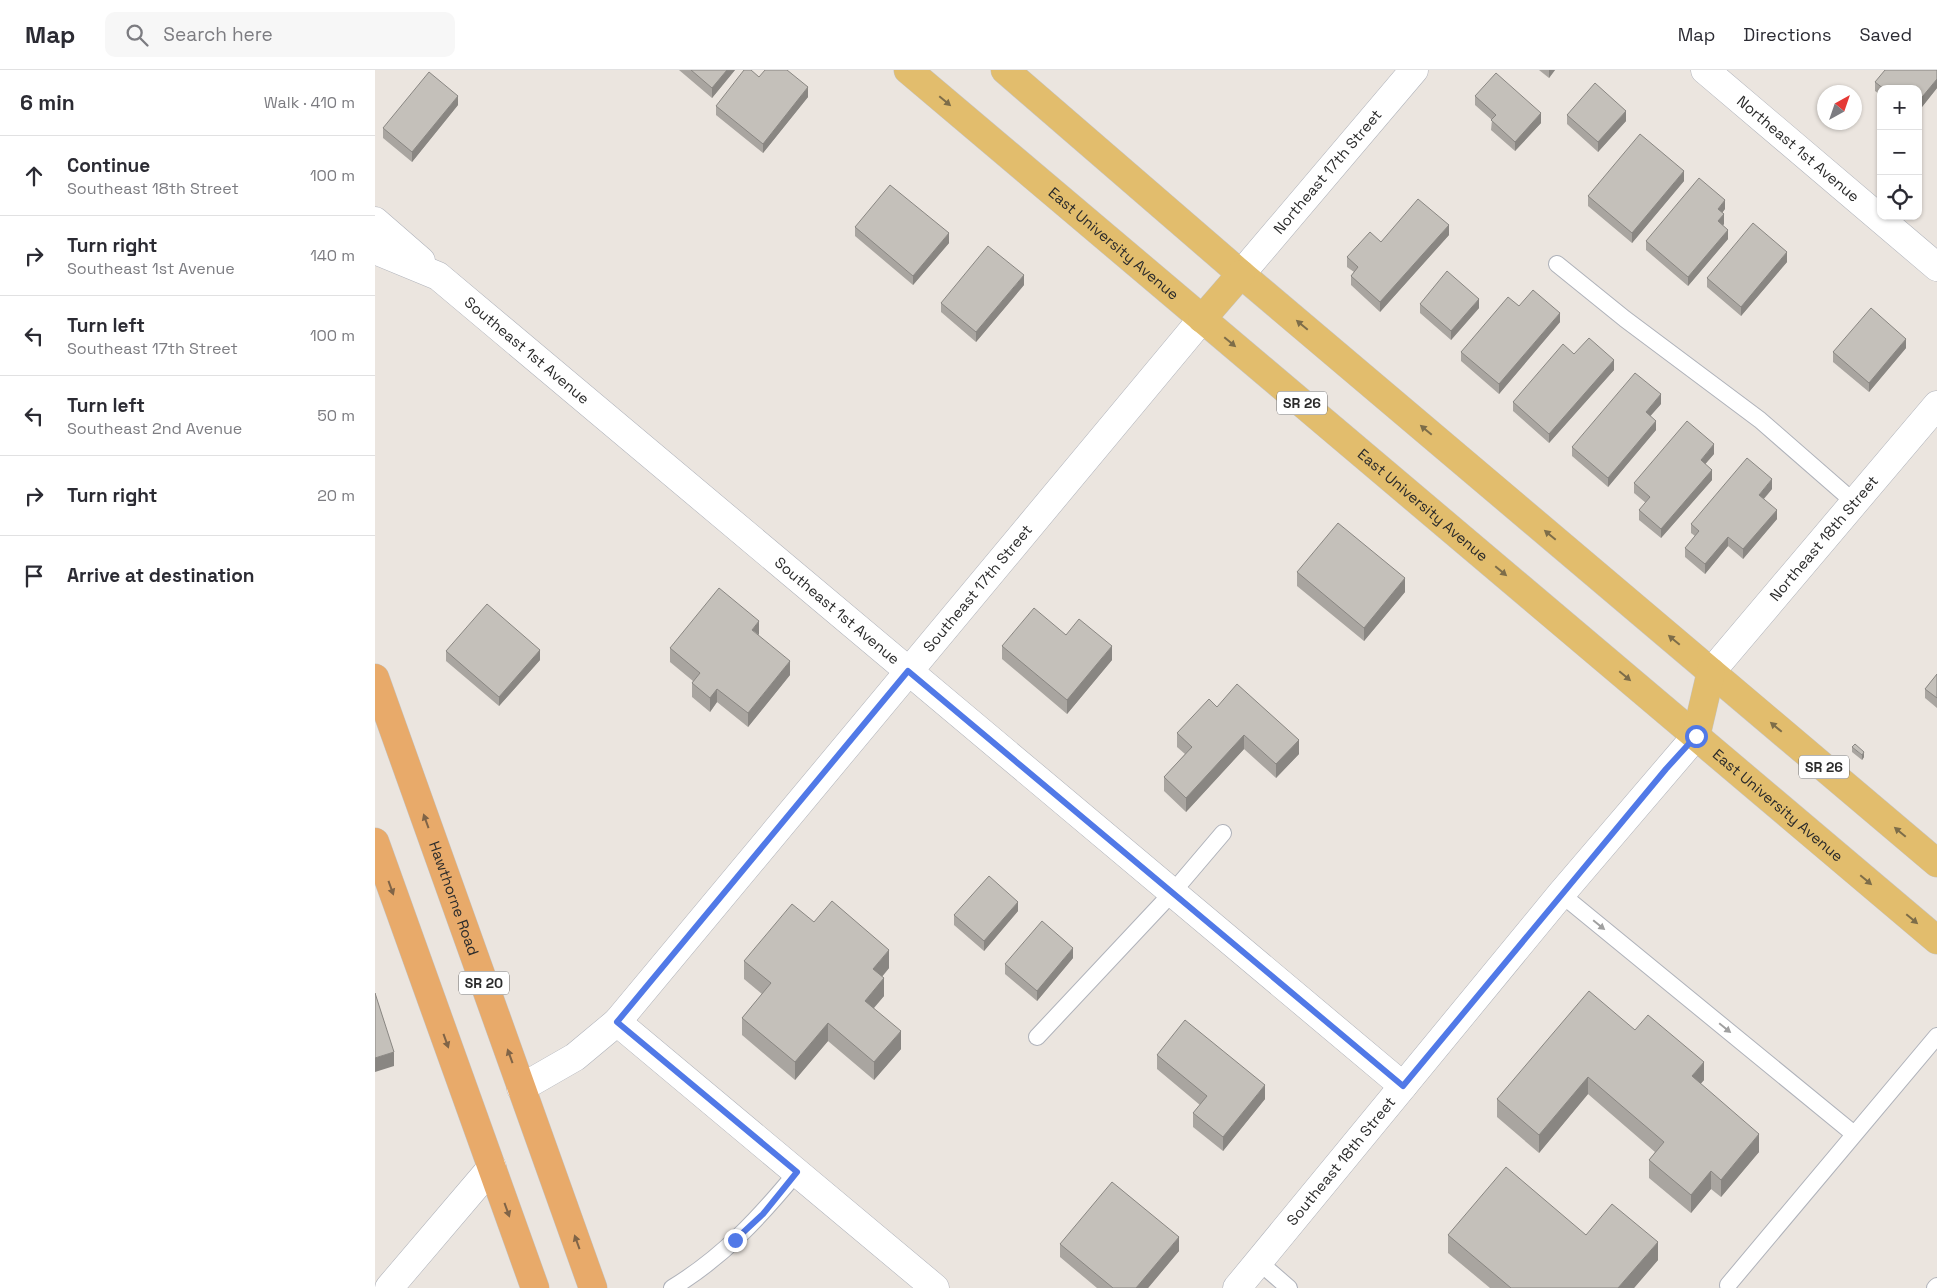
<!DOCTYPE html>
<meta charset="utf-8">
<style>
body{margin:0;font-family:"Space Grotesk",sans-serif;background:#f7f7f7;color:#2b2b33}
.controls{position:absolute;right:15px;top:15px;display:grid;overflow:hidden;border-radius:10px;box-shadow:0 1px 4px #0004}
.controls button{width:45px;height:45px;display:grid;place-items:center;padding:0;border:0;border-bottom:1px solid #e1e1e2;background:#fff;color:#2b2b33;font:25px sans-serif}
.compass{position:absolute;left:1442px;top:15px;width:45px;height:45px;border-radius:50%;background:#fff;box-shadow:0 1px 4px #0004;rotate:40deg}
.stop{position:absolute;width:15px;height:15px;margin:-11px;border:4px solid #5179e7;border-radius:50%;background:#fff}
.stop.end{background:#5179e7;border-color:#fff;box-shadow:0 1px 5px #0008}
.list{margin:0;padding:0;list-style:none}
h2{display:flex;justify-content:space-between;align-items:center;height:65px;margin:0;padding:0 20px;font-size:21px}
h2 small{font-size:16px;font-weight:400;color:#7c7c81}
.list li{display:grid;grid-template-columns:32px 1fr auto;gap:15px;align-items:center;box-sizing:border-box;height:80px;padding:0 20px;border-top:1px solid #e1e1e2}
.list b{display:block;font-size:19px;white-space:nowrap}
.list p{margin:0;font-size:16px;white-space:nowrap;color:#7c7c81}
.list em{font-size:16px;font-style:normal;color:#7c7c81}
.icon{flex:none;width:28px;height:28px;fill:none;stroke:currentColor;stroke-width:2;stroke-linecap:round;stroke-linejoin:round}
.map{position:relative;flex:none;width:1562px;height:1218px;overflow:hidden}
header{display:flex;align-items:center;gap:30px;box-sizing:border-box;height:70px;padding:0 25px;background:#fff;border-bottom:1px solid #e1e1e2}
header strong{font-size:24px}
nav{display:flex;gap:28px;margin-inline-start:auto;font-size:18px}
.search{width:350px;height:45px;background:#f7f7f7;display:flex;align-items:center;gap:12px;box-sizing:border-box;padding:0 18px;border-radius:10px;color:#7c7c81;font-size:19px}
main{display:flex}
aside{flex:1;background:#fff}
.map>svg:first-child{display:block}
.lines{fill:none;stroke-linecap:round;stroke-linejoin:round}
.service-casing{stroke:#afb2ba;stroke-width:18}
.minor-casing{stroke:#afb2ba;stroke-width:29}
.primary-casing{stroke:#c4c4c4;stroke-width:29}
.trunk-casing{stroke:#c4c4c4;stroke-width:29}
.service{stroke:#fff;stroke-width:16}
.minor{stroke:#fff;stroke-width:28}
.primary{stroke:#e2bd6d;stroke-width:28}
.trunk{stroke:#e8aa6a;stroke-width:28}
.wall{fill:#a9a5a0}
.shaded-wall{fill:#898682}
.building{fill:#c4c0ba;stroke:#898682}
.oneway{fill:#7d6d49}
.oneway2{fill:#806447}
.oneway3{fill:#a0a0a0}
.route{stroke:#5179e7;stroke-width:6}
.labels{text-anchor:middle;stroke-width:4;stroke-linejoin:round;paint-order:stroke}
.shield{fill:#fff;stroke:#6b6b6b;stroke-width:1}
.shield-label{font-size:14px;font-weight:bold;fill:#2b2b2b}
.street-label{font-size:15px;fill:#2b2b2b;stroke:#fff}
</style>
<header>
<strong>Map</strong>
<div class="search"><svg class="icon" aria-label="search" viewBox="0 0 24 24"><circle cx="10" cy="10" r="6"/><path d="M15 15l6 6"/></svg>Search here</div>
<nav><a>Map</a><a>Directions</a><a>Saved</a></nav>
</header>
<main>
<aside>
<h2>6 min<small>Walk · 410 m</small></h2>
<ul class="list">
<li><svg class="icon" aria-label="ahead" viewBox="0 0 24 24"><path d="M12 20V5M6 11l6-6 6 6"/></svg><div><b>Continue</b><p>Southeast 18th Street</p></div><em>100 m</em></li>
<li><svg class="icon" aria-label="right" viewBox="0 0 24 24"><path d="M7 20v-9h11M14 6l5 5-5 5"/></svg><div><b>Turn right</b><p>Southeast 1st Avenue</p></div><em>140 m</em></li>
<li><svg class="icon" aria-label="left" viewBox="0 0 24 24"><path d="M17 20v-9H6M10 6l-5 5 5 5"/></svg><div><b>Turn left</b><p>Southeast 17th Street</p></div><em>100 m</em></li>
<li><svg class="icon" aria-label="left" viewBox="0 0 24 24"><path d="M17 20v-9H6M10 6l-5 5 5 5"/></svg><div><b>Turn left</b><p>Southeast 2nd Avenue</p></div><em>50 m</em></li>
<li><svg class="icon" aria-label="right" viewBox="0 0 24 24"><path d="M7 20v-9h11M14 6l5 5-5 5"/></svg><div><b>Turn right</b></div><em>20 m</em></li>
<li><svg class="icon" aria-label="arrive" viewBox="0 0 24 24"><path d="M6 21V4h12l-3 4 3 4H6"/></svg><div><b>Arrive at destination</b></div></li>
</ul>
</aside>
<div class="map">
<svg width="1562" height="1218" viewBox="0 0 1562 1218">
<rect width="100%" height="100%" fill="#ebe5df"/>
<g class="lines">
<defs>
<path id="service" d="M 1182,194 L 1250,249 L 1385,350 L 1479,432
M 1186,824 L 1479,1064
M 662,967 L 797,823 L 848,763
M 884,1192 L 914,1218
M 1353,1215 L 1562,966
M 297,1218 C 348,1187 384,1148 422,1102
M 1560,1218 L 1562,1216"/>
<g id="minor">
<path id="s1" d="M 1330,0 L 1562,197"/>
<path d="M 0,151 L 46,191"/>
<path id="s2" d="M 0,180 L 63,206 L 1028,1016"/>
<path id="s3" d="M 866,204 L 1039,0"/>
<path id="s4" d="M 1336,602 L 1562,335"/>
<path d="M 242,952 L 560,1218"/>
<path id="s5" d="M 146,1018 L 200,987 L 242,952 L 827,249"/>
<path d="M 14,1218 L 117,1097"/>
<path id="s6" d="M 862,1218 L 1186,824 L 1321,666"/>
</g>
<g id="primary">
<path id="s7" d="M 533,0 L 1562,870"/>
<path d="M 630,0 L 866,204 L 1562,793"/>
<path d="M 827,249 L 866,204"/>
<path d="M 1321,666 L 1336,602"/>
</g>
<g id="trunk">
<path id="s8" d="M 0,608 L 218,1218"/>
<path d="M 0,772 L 160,1218"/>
</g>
</defs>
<use href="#service" class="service-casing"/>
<use href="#minor" class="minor-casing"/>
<use href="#primary" class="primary-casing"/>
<use href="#trunk" class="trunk-casing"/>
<use href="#service" class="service"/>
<use href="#minor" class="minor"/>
<use href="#primary" class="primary"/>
<use href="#trunk" class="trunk"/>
</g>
<path class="wall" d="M 304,0 L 360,0 L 337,28 Z
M 1164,0 L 1180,0 L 1174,8 Z
M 384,7 L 433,27 L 388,83 L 341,45 L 341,36 Z
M 1500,12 L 1562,18 L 1543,42 L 1543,19 L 1506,19 L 1506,25 L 1500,21 Z
M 1100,26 L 1166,53 L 1140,81 L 1116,60 L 1117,50 L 1100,35 Z
M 83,35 L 37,92 L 8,68 L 8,58 Z
M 1192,45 L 1251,51 L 1223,82 L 1192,54 Z
M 1309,111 L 1257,173 L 1213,136 L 1213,126 Z
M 1350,139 L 1347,143 L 1349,154 L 1348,155 L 1353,169 L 1313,216 L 1271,180 L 1271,171 Z
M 480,157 L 574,173 L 538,215 L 480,166 Z
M 1074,165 L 1005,242 L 976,215 L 976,206 L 979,202 L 972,197 L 972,187 L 1006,172 Z
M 1412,192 L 1366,246 L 1332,217 L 1332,208 Z
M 649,215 L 601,272 L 566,242 L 566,233 Z
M 1045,234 L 1104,238 L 1076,270 L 1045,243 Z
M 1144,236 L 1185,252 L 1124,324 L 1086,291 L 1086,282 Z
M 1531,278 L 1494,322 L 1458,292 L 1458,282 Z
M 1199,284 L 1239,300 L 1174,373 L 1138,341 L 1138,332 Z
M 1286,334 L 1275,346 L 1281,360 L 1233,417 L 1197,386 L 1197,377 Z
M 1339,384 L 1330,394 L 1337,410 L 1286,468 L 1264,450 L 1264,440 L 1271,433 L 1259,423 L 1259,413 Z
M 1397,419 L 1389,429 L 1402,449 L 1368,489 L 1353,476 L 1330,504 L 1310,487 L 1310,478 L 1320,466 L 1316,463 L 1316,454 Z
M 922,502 L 1030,522 L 989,571 L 922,516 Z
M 383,565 L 415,605 L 373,657 L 342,632 L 335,642 L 317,627 L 317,613 L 318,611 L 295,592 L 295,578 Z
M 627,576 L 737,590 L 692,644 L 627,589 Z
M 71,581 L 165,590 L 124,636 L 71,591 Z
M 1562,604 L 1562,638 L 1550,628 L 1550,619 Z
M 842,637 L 924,684 L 901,708 L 869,679 L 811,742 L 789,721 L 789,707 L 810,684 L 802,677 L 802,663 Z
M 1477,677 L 1489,687 L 1487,690 L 1477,682 Z
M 643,841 L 609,881 L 579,855 L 579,845 Z
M 439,852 L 514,898 L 507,907 L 509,926 L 499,938 L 526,979 L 499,1010 L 453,971 L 420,1010 L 367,965 L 367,948 L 387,924 L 369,909 L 369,891 Z
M 698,888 L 662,931 L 630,904 L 630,894 Z
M 1260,960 L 1329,1010 L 1325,1014 L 1384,1082 L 1346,1127 L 1336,1119 L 1316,1143 L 1274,1108 L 1274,1090 L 1280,1082 L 1213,1024 L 1164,1083 L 1122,1047 L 1122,1029 Z
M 782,985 L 890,1029 L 848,1081 L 818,1057 L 818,1043 L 825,1035 L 782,999 Z
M 1073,1165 L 1211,1165 L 1283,1190 L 1259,1218 L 1115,1218 L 1073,1183 Z
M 685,1174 L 804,1181 L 773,1218 L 722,1218 L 685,1187 Z"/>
<path class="shaded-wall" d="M 352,0 L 360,0 L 337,28 L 337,18 Z
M 1174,0 L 1180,0 L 1174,8 Z
M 1562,9 L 1562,18 L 1543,42 L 1543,32 Z
M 433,17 L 433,27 L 388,83 L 388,74 Z
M 83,26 L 83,35 L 37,92 L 37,82 Z
M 1251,41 L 1251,51 L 1223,82 L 1223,72 Z
M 1166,43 L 1166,53 L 1140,81 L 1140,72 Z
M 1309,101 L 1309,111 L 1257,173 L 1257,163 Z
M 1350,130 L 1350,139 L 1343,148 L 1343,139 Z
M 1349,144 L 1349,154 L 1343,161 L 1343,151 Z
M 1074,155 L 1074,165 L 1005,242 L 1005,232 Z
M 1353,160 L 1353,169 L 1313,216 L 1313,207 Z
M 574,163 L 574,173 L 538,215 L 538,206 Z
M 1412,182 L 1412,192 L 1366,246 L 1366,237 Z
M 649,205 L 649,215 L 601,272 L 601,262 Z
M 1104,229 L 1104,238 L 1076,270 L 1076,261 Z
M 1185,243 L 1185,252 L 1124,324 L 1124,314 Z
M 1531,269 L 1531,278 L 1494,322 L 1494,313 Z
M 1239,290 L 1239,300 L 1174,373 L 1174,364 Z
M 1286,324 L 1286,334 L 1271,351 L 1271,342 Z
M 1281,351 L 1281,360 L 1233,417 L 1233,408 Z
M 1339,374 L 1339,384 L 1326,399 L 1326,390 Z
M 1337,400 L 1337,410 L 1286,468 L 1286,459 Z
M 1397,409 L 1397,419 L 1384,434 L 1384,425 Z
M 1402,440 L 1402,449 L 1368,489 L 1368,479 Z
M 1353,467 L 1353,476 L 1330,504 L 1330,494 Z
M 1030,508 L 1030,522 L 989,571 L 989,558 Z
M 384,551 L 384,565 L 377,560 Z
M 737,576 L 737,590 L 692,644 L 692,630 Z
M 165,580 L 165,590 L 124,636 L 124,627 Z
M 415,591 L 415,605 L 373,657 L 373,643 Z
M 342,619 L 342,632 L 335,642 L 335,628 Z
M 869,665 L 869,679 L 811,742 L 811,728 Z
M 924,670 L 924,684 L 901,708 L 901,694 Z
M 1489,682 L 1489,687 L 1487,690 L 1487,685 Z
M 643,832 L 643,841 L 609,881 L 609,871 Z
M 698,878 L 698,888 L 662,931 L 662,921 Z
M 514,880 L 514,898 L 498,917 L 498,899 Z
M 509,908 L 509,926 L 490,948 L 490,931 Z
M 453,953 L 453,971 L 420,1010 L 420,992 Z
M 526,961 L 526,979 L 499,1010 L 499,992 Z
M 19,982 L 19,996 L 0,1002 L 0,988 Z
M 1329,992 L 1329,1010 L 1317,1024 L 1317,1006 Z
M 1213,1007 L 1213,1024 L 1164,1083 L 1164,1065 Z
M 890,1015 L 890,1029 L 848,1081 L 848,1067 Z
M 1384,1064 L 1384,1082 L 1346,1127 L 1346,1110 Z
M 1336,1101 L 1336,1119 L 1316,1143 L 1316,1125 Z
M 804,1167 L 804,1181 L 773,1218 L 761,1218 Z
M 1283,1172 L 1283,1190 L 1259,1218 L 1243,1218 Z"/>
<path class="building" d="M 316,0 L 352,0 L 337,18 Z
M 369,0 L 376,0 L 384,7 L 390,0 L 412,0 L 433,17 L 388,74 L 341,36 Z
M 1510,0 L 1562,0 L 1562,9 L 1543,32 L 1543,19 L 1509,19 L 1500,12 Z
M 54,2 L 83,26 L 37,82 L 8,58 Z
M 1121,3 L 1166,43 L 1140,72 L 1116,50 L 1121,45 L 1100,26 Z
M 1220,13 L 1251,41 L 1223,72 L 1192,45 Z
M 1265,64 L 1309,101 L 1257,163 L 1213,126 Z
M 1324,108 L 1350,130 L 1343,139 L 1349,144 L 1343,151 L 1353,160 L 1313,207 L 1271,171 Z
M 515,115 L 574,163 L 538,206 L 480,157 Z
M 1043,129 L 1074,155 L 1005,232 L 976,206 L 983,197 L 972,187 L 995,162 L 1006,172 Z
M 1378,153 L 1412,182 L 1366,237 L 1332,208 Z
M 613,176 L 649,205 L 601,262 L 566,233 Z
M 1072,201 L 1104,229 L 1076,261 L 1045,234 Z
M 1158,220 L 1185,243 L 1124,314 L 1086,282 L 1133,227 L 1144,236 Z
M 1496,238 L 1531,269 L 1494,313 L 1458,282 Z
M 1214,268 L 1239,290 L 1174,364 L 1138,332 L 1188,274 L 1199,284 Z
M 1260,303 L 1286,324 L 1271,342 L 1281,351 L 1233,408 L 1197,377 Z
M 1312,351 L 1339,374 L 1326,390 L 1337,400 L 1286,459 L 1264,440 L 1275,427 L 1259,413 Z
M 1372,388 L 1397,409 L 1384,425 L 1402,440 L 1368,479 L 1353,467 L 1330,494 L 1310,478 L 1324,461 L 1316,454 Z
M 963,453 L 1030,508 L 989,558 L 922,502 Z
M 344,518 L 384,551 L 377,560 L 415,591 L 373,643 L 342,619 L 335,628 L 317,613 L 325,603 L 295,578 Z
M 112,534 L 165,580 L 124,627 L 71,581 Z
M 659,538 L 691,565 L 704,549 L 737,576 L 692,630 L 627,576 Z
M 1562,604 L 1562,628 L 1550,619 Z
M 862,614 L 924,670 L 901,694 L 869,665 L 811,728 L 789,707 L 817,677 L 802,663 L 834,629 L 842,637 Z
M 1480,674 L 1489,682 L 1487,685 L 1477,677 Z
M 614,806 L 643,832 L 609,871 L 579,845 Z
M 457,831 L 514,880 L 498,899 L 509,908 L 490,931 L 526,961 L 499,992 L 453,953 L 420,992 L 367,948 L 396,913 L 369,891 L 417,834 L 439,852 Z
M 667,851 L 698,878 L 662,921 L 630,894 Z
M 1214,921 L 1260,960 L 1273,945 L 1329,992 L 1317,1006 L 1384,1064 L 1346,1110 L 1336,1101 L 1316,1125 L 1274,1090 L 1289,1072 L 1213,1007 L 1164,1065 L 1122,1029 Z
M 0,923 L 19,982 L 0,988 Z
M 810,950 L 890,1015 L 848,1067 L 818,1043 L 832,1026 L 782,985 Z
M 1131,1097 L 1211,1165 L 1237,1134 L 1283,1172 L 1243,1218 L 1136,1218 L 1073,1165 Z
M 737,1112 L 804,1167 L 761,1218 L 738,1218 L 685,1174 Z"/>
<defs><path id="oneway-solid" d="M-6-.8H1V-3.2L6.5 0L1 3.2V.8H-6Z" transform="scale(1.25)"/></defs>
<g class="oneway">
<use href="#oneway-solid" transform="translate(570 31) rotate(40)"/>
<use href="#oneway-solid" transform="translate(927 255) rotate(-140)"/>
<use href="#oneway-solid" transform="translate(855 272) rotate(40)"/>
<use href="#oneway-solid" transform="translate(1051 360) rotate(-140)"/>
<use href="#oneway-solid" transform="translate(1175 465) rotate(-140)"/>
<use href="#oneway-solid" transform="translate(1126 501) rotate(40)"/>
<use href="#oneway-solid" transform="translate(1299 570) rotate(-140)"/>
<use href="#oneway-solid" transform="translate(1250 606) rotate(40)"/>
<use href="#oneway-solid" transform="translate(1401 657) rotate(-140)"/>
<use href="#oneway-solid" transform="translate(1525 762) rotate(-140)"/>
<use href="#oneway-solid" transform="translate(1491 810) rotate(40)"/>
<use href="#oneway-solid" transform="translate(1537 849) rotate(40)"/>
</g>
<g class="oneway2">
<use href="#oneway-solid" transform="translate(51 751) rotate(-110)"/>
<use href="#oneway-solid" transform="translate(16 818) rotate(70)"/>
<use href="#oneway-solid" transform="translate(71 971) rotate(70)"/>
<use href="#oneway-solid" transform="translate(135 986) rotate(-110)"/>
<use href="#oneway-solid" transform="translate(132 1140) rotate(70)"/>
<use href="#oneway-solid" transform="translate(202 1172) rotate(-110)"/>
</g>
<g class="oneway3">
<use href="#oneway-solid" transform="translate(1224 855) rotate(39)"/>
<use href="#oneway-solid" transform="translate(1350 958) rotate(39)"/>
</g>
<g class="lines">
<path class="route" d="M 360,1170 L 388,1144 L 422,1102 L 242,952 L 533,601 L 1028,1016 L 1291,699 L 1321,666"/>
</g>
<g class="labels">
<g class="shield">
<rect x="902" y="321.5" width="50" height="23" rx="4"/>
<rect x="1424" y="685.5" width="50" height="23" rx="4"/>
<rect x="84" y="901.5" width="50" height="23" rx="4"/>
</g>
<g class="shield-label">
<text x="927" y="338">SR 26</text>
<text x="1449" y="702">SR 26</text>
<text x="109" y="918">SR 20</text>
</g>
<g class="street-label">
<text dy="5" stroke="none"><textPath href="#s1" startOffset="122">Northeast 1st Avenue</textPath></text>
<text dy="5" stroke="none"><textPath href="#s3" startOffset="134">Northeast 17th Street</textPath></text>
<text dy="5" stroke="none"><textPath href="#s7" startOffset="269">East University Avenue</textPath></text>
<text dy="5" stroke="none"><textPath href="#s2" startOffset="184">Southeast 1st Avenue</textPath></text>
<text dy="5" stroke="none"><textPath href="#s7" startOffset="674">East University Avenue</textPath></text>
<text dy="5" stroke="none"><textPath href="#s4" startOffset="175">Northeast 18th Street</textPath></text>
<text dy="5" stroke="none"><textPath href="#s5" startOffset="681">Southeast 17th Street</textPath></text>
<text dy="5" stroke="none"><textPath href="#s2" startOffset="589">Southeast 1st Avenue</textPath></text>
<text dy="5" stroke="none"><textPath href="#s7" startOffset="1139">East University Avenue</textPath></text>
<text dy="5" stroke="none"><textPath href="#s8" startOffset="234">Hawthorne Road</textPath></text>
<text dy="5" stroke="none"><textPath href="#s6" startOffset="164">Southeast 18th Street</textPath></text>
</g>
</g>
</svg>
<div class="controls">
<button>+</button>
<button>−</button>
<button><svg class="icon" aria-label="locate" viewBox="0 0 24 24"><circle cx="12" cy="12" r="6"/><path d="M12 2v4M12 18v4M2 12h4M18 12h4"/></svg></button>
</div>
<svg class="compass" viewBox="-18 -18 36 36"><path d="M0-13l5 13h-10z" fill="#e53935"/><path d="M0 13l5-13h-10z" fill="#7c7c81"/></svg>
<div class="stop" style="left:1321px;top:666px"></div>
<div class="stop end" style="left:360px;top:1170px"></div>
</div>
</main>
